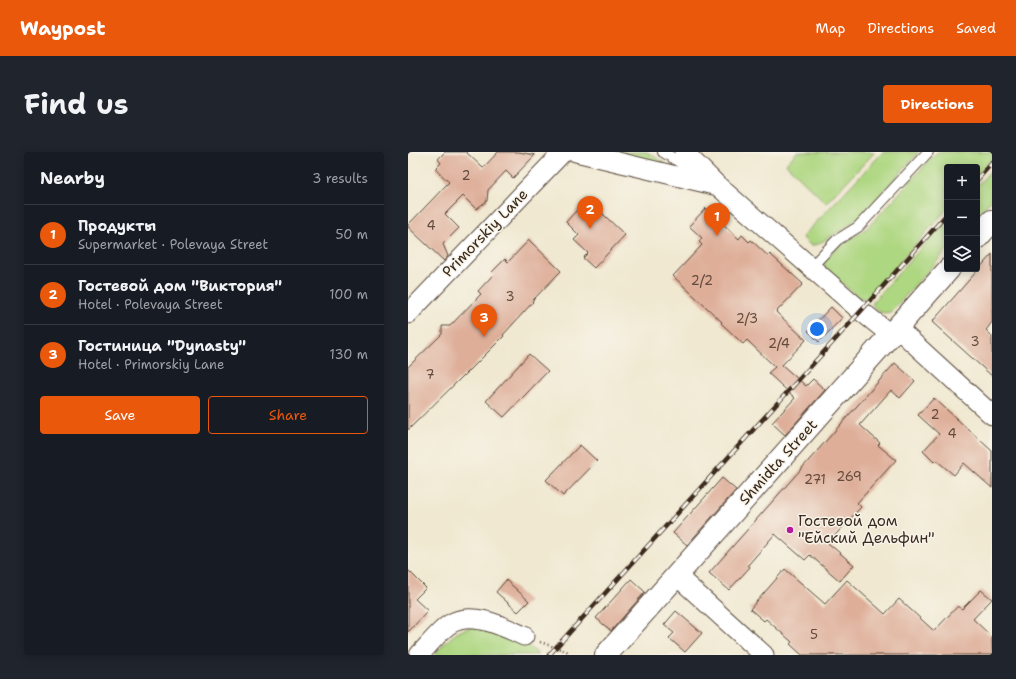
<!DOCTYPE html>
<meta charset="utf-8">
<style>
body{margin:0;font-family:"Shantell Sans",sans-serif;background:#20242c;color:#f1f3f6}
.controls{position:absolute;right:12px;top:12px;display:grid;overflow:hidden;border-radius:4px;box-shadow:0 2px 10px #0003}
.controls button{width:36px;height:36px;display:grid;place-items:center;padding:0;border:0;border-bottom:1px solid #363941;background:#171b24;color:#f1f3f6;font:20px sans-serif}
.you{position:absolute;left:409px;top:177px;width:14px;height:14px;margin:-10px;border:3px solid #fff;border-radius:50%;background:#1a73e8;box-shadow:0 0 0 6px #1a73e833}
.badge{display:grid;place-items:center;width:26px;height:26px;border-radius:50%;background:#ea580c;color:#fff;font-size:13px;font-weight:700}
.pin{position:absolute;translate:-50% -33px;filter:drop-shadow(0 1px 2px #0008)}
.pin::after{content:'';position:absolute;top:21px;width:14px;height:12px;background:inherit;clip-path:polygon(0 0,100% 0,50% 100%)}
.list{margin:0;padding:0;list-style:none}
h2{display:flex;justify-content:space-between;align-items:center;height:52px;margin:0;padding:0 16px;font-size:17px}
h2 small{font-size:13px;font-weight:400;color:#9ea1a6}
.list li{display:grid;grid-template-columns:26px 1fr auto;gap:12px;align-items:center;box-sizing:border-box;height:60px;padding:0 16px;border-top:1px solid #363941}
.list b{display:block;font-size:15px;white-space:nowrap}
.list p{margin:0;font-size:13px;white-space:nowrap;color:#9ea1a6}
.list em{font-size:13px;font-style:normal;color:#9ea1a6}
.actions{display:flex;gap:8px;padding:12px 16px}
.actions a{flex:1;padding:9px 0;border:1px solid #ea580c;border-radius:4px;text-align:center;font-size:14px;color:#ea580c}
.actions .main{background:#ea580c;color:#fff}
.icon{flex:none;width:22px;height:22px;fill:none;stroke:currentColor;stroke-width:2;stroke-linecap:round;stroke-linejoin:round}
.map{position:relative;flex:none;width:584px;height:503px;overflow:hidden;border-radius:4px}
header{display:flex;align-items:center;gap:24px;box-sizing:border-box;height:56px;padding:0 20px;background:#ea580c;color:#fff}
header strong{font-size:19px}
nav{display:flex;gap:22px;margin-inline-start:auto;font-size:14px}
.intro{display:flex;align-items:center;justify-content:space-between;box-sizing:border-box;height:96px;padding:0 24px}
h1{margin:0;font-size:28px}
.button{padding:10px 18px;border-radius:4px;background:#ea580c;color:#fff;font-size:14px;font-weight:700}
main{display:flex;gap:24px;padding:0 24px}
aside{flex:1;background:#171b24;border-radius:4px;box-shadow:0 2px 10px #0003}
.map>svg:first-child{display:block}
.green{fill:#aed781;stroke:#748050}
.building{fill:#deae99}
.lines{fill:none;stroke-linecap:round;stroke-linejoin:round}
.lane-casing{stroke:#564639;stroke-width:12}
.street-casing{stroke:#564639;stroke-width:21}
.secondary-casing{stroke:#564639;stroke-width:24}
.path{stroke:#564639;stroke-width:2.5;stroke-dasharray:1 3;stroke-linecap:butt}
.lane{stroke:#fff;stroke-width:10}
.street{stroke:#fff;stroke-width:19}
.secondary{stroke:#fff;stroke-width:22}
.rail-casing{stroke:#3b2a1e;stroke-width:4.5}
.rail{stroke:#f7f3e8;stroke-width:3;stroke-dasharray:9;stroke-linecap:butt}
.poi-dot{fill:#b5179e;stroke:#f7f3e8;stroke-width:1.5}
.labels{text-anchor:middle;stroke-width:3;stroke-linejoin:round;paint-order:stroke}
.number-label{font-size:13px;fill:#644b3d}
.street-label{font-size:15px;fill:#3b2a1e;stroke:#f7f3e8}
.poi-label{font-size:15px;fill:#3b2a1e;stroke:#f7f3e8;text-anchor:start}
</style>
<header>
<strong>Waypost</strong>
<nav><a>Map</a><a>Directions</a><a>Saved</a></nav>
</header>
<div class="intro"><h1>Find us</h1><a class="button">Directions</a></div>
<main>
<aside>
<h2>Nearby<small>3 results</small></h2>
<ul class="list">
<li><span class="badge">1</span><div><b>Продукты</b><p>Supermarket · Polevaya Street</p></div><em>50 m</em></li>
<li><span class="badge">2</span><div><b>Гостевой дом &quot;Виктория&quot;</b><p>Hotel · Polevaya Street</p></div><em>100 m</em></li>
<li><span class="badge">3</span><div><b>Гостиница &quot;Dynasty&quot;</b><p>Hotel · Primorskiy Lane</p></div><em>130 m</em></li>
</ul>
<div class="actions"><a class="main">Save</a><a>Share</a></div>
</aside>
<div class="map">
<svg width="584" height="503" viewBox="0 0 584 503">
<rect width="100%" height="100%" fill="#f7f3e8"/>
<filter id="ink" filterUnits="userSpaceOnUse"><feTurbulence type="fractalNoise" baseFrequency=".025" numOctaves="2"/><feDisplacementMap in="SourceGraphic" scale="8" xChannelSelector="R" yChannelSelector="G"/><feConvolveMatrix kernelMatrix="1 2 1 2 8 2 1 2 1" color-interpolation-filters="sRGB"/></filter>
<filter id="wash" filterUnits="userSpaceOnUse"><feTurbulence type="fractalNoise" baseFrequency=".012" numOctaves="4" result="noise"/><feDisplacementMap in="SourceGraphic" scale="16" xChannelSelector="R" yChannelSelector="G"/><feGaussianBlur stdDeviation="0.9" result="paint"/><feColorMatrix in="noise" values="0 0 0 0 0 0 0 0 0 0 0 0 0 0 0 0 0 1.4 0 .05"/><feComposite in="paint" operator="in"/></filter>
<g filter="url(#wash)">
<rect width="100%" height="100%" fill="#f0e8d0"/>
<path class="green" d="M 197,0 L 239,0 L 255,10 L 256,12 Z
M 389,0 L 467,0 L 418,51 L 378,12 Z
M 475,0 L 511,0 L 454,63 L 437,76 L 410,92 C 402,95 400,91 394,85 Z
M 529,0 L 584,0 L 584,7 L 569,23 L 569,15 L 539,15 L 539,57 L 460,146 L 457,147 L 451,146 L 417,116 L 416,110 L 418,105 L 435,92 L 459,76 L 477,57 Z
M 584,17 L 584,47 L 569,64 L 569,34 Z
M 539,67 L 539,98 L 484,159 C 477,163 468,160 464,152 L 465,150 Z
M 65,475 L 110,487 L 128,500 L 130,503 L 26,503 C 37,491 48,477 65,475 Z"/>
<g id="blocks">
<path class="building" d="M 37,0 L 58,0 L 75,16 L 90,0 L 111,0 L 127,3 L 105,26 L 98,19 L 80,38 L 79,49 L 68,57 L 55,44 L 37,62 L 51,76 L 35,92 L 40,104 L 36,109 L 0,75 L 0,73 L 41,30 L 27,17 L 33,11 L 30,7 Z
M 179,47 L 217,83 L 186,116 L 175,106 L 180,101 L 166,88 L 171,83 L 158,70 Z
M 298,56 L 331,87 L 334,83 L 341,90 L 343,88 L 360,104 L 362,102 L 395,132 L 368,160 L 398,188 L 374,213 L 398,234 L 405,227 L 417,238 L 377,283 L 364,271 L 387,246 L 360,221 L 367,215 L 339,188 L 335,192 L 313,171 L 314,170 L 265,124 L 294,93 L 291,90 L 294,86 L 281,74 Z
M 121,88 L 153,119 L 124,149 L 125,150 L 95,183 L 96,184 L 56,224 L 56,223 L 0,278 L 0,215 L 34,182 L 34,174 L 42,174 L 73,142 L 70,139 L 85,123 L 83,121 L 97,107 L 100,110 Z
M 584,102 L 584,170 L 578,178 L 584,184 L 584,224 L 524,170 Z
M 423,155 L 434,166 L 411,190 L 400,179 Z
M 121,202 L 140,219 L 96,265 L 78,249 Z
M 487,211 L 507,229 L 492,246 L 483,238 L 452,273 L 472,291 L 470,293 L 488,308 L 449,351 L 453,355 L 420,391 L 446,413 L 432,429 L 402,403 L 397,408 L 367,382 L 340,413 L 342,415 L 321,438 L 301,421 Z
M 526,246 L 584,299 L 584,336 L 556,311 L 546,323 L 528,308 L 526,310 L 515,299 L 531,282 L 510,263 Z
M 172,293 L 189,309 L 155,344 L 138,328 Z
M 314,326 L 328,338 L 279,393 L 265,381 Z
M 377,417 L 417,452 L 439,428 L 477,462 L 491,447 L 526,479 L 550,454 L 554,457 L 573,438 L 584,447 L 565,467 L 584,485 L 584,503 L 394,503 L 382,492 L 384,490 L 358,467 L 356,469 L 342,457 Z
M 0,418 L 18,436 L 7,447 L 20,459 L 0,480 Z
M 223,427 L 237,440 L 203,479 L 188,466 Z
M 98,428 L 121,449 L 110,460 L 88,440 Z
M 268,459 L 294,481 L 277,500 L 261,486 L 266,481 L 256,473 Z"/>
</g>
</g>
<g filter="url(#ink)">
<use href="#blocks" fill-opacity="0" stroke="#564639" stroke-width="1"/>
<g class="lines">
<defs>
<path id="lane" d="M 255,0 L 286,19
M 403,115 L 429,88 L 450,75 L 520,0"/>
<path id="street" d="M 168,0 L 310,34
M 276,0 L 310,34 L 453,159 L 483,183
M 0,162 L 155,0
M 489,176 L 584,263
M 269,424 L 356,503
M 11,503 C 20,494 32,478 42,472 C 64,458 96,475 116,484"/>
<path id="secondary" d="M 569,86 L 584,69
M 198,503 L 541,117"/>
</defs>
<use href="#lane" class="lane-casing"/>
<use href="#street" class="street-casing"/>
<use href="#secondary" class="secondary-casing"/>
<path class="path" d="M 132,490 L 161,500"/>
<use href="#lane" class="lane"/>
<use href="#street" class="street"/>
<use href="#secondary" class="secondary"/>
<defs>
<path id="rail" d="M 569,28 L 584,11
M 141,503 L 453,159 L 539,62"/>
</defs>
<use href="#rail" class="rail-casing"/>
<use href="#rail" class="rail"/>
</g>
</g>
<circle class="poi-dot" cx="382" cy="378" r="4"/>
<g class="labels">
<g class="number-label">
<text x="58" y="28">2</text>
<text x="23" y="78">4</text>
<text x="294" y="133">2/2</text>
<text x="102" y="149">3</text>
<text x="339" y="171">2/3</text>
<text x="567" y="194">3</text>
<text x="371" y="196">2/4</text>
<text x="22" y="227">7</text>
<text x="527" y="267">2</text>
<text x="544" y="286">4</text>
<text x="441" y="329">269</text>
<text x="407" y="332">271</text>
<text x="406" y="487">5</text>
</g>
<g class="street-label">
<text transform="translate(77 81) rotate(-46)" y="5">Primorskiy Lane</text>
<text transform="translate(370 310) rotate(-48)" y="5">Shmidta Street</text>
</g>
<g class="poi-label">
<text x="390" y="374">Гостевой дом<tspan x="390" dy="17">"Ейский Дельфин"</tspan></text>
</g>
</g>
</svg>
<div class="controls">
<button>+</button>
<button>−</button>
<button><svg class="icon" aria-label="layers" viewBox="0 0 24 24"><path d="M12 4l9 5-9 5-9-5zM3 14l9 5 9-5"/></svg></button>
</div>
<div class="you"></div>
<div class="pin badge" style="left:309px;top:84px">1</div>
<div class="pin badge" style="left:182px;top:77px">2</div>
<div class="pin badge" style="left:76px;top:185px">3</div>
</div>
</main>
